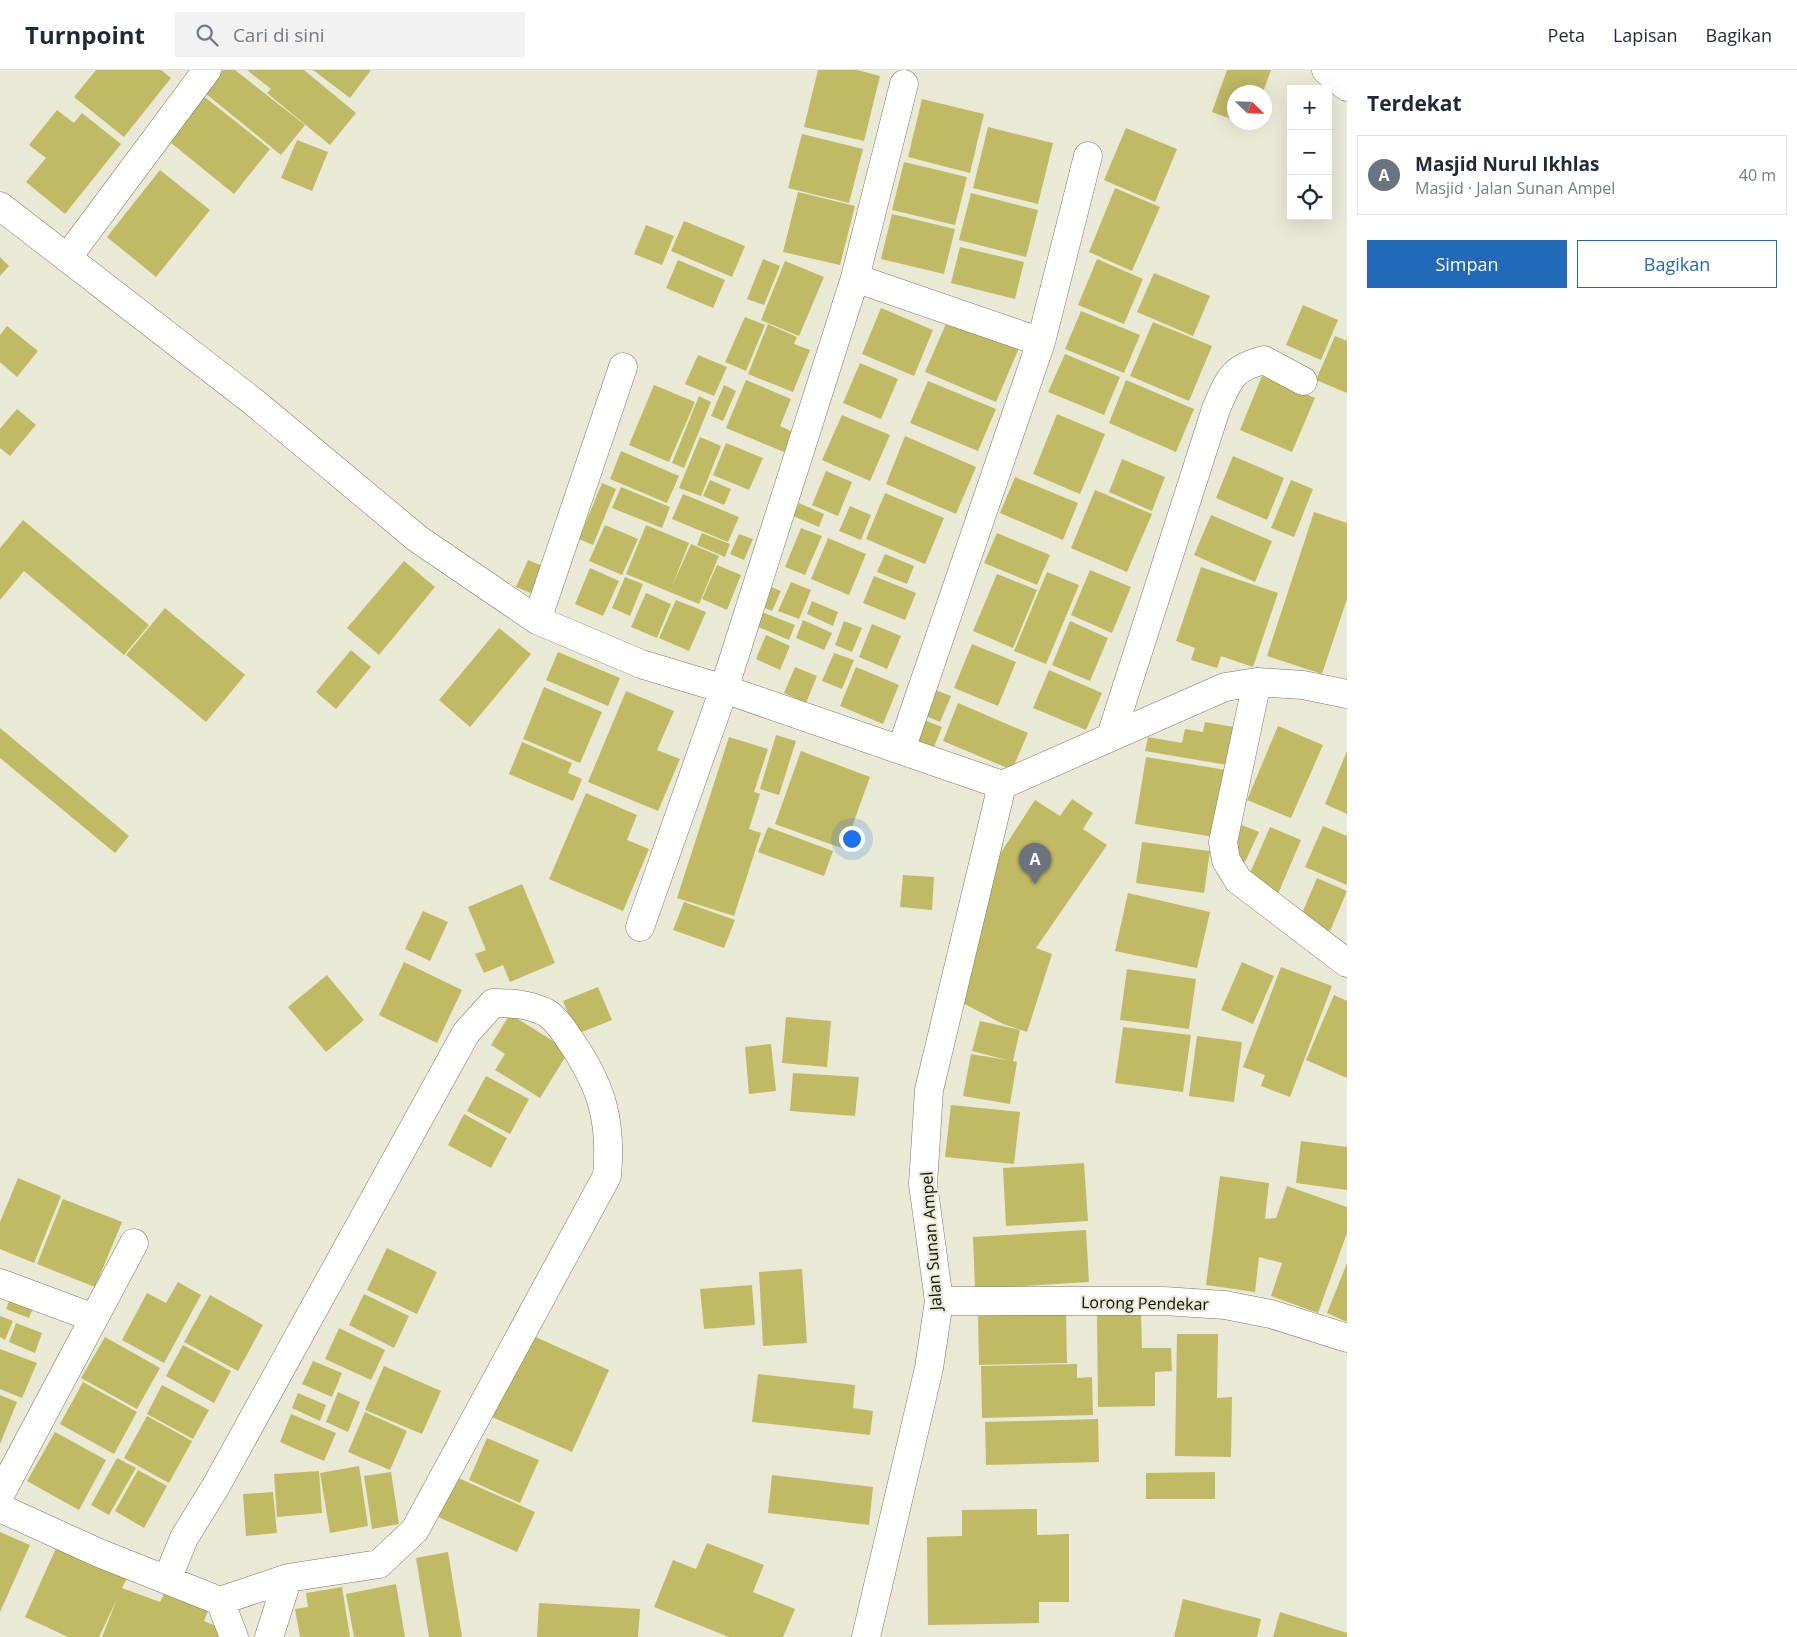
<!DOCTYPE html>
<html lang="id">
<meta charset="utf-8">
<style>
body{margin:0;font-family:"Open Sans",sans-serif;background:#f2f2f3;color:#1f2937}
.controls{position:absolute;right:15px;top:15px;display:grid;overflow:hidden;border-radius:0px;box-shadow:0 5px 20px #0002}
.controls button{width:45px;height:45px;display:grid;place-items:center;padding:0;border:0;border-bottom:1px solid #e0e1e3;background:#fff;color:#1f2937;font:25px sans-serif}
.compass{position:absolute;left:1227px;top:15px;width:45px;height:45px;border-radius:50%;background:#fff;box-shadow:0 5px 20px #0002;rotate:113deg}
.you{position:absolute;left:851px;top:768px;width:18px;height:18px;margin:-12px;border:4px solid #fff;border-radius:50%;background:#1a73e8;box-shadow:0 0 0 8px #1a73e833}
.badge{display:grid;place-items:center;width:32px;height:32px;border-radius:50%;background:#2269b9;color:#fff;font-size:16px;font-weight:700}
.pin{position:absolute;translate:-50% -41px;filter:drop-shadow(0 1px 2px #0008)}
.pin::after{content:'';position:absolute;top:26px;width:18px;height:15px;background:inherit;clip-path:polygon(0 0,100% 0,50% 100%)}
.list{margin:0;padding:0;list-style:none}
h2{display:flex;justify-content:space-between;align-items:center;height:65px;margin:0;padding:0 20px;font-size:21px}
h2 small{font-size:16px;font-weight:400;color:#747a83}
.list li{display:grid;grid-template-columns:32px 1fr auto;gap:15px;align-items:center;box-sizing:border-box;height:80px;margin:0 10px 10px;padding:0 10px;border:1px solid #e0e1e3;border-radius:0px}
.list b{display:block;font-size:19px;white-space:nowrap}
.list p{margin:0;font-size:16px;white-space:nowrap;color:#747a83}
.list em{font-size:16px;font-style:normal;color:#747a83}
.actions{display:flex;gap:10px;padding:15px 20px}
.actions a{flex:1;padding:11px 0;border:1px solid #2269b9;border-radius:0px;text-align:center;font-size:18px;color:#2269b9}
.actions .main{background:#2269b9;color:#fff}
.icon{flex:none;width:28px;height:28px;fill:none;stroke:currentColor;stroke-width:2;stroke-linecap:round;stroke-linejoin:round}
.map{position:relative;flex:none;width:1347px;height:1567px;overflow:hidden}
header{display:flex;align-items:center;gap:30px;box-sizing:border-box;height:70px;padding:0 25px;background:#fff;border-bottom:1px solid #e0e1e3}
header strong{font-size:24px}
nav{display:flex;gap:28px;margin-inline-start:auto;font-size:18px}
.search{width:350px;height:45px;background:#f2f2f3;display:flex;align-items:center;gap:12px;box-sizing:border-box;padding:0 18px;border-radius:0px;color:#747a83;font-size:19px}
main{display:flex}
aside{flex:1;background:#fff}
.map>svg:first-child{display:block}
.building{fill:#c1ba65}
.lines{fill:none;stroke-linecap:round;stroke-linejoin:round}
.minor-casing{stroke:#7a7967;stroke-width:29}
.minor{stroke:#fff;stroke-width:28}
.labels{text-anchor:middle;stroke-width:4.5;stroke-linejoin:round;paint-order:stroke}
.street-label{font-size:16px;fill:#0e0e07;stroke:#eae9d5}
</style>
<header>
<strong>Turnpoint</strong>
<div class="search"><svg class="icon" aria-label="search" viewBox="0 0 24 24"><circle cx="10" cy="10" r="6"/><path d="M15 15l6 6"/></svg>Cari di sini</div>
<nav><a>Peta</a><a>Lapisan</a><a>Bagikan</a></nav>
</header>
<main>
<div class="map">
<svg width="1347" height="1567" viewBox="0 0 1347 1567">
<rect width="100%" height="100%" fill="#eae9d5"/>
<path class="building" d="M 96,0 L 161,0 L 171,8 L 124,67 L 74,27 Z
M 223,0 L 235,0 L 305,55 L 281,85 L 205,23 Z
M 247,0 L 304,0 L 356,43 L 330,75 L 267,23 L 271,19 Z
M 313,0 L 371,0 L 350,28 Z
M 818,0 L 857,0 L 880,6 L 864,71 L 804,57 Z
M 1227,0 L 1271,0 L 1263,22 L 1234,22 L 1234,50 L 1212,42 Z
M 201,24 L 270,79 L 234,124 L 165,68 Z
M 922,29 L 984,44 L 970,103 L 908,87 Z
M 57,40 L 74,53 L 82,43 L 121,74 L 65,144 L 26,112 L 46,88 L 29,75 Z
M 988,57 L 1053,73 L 1038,134 L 973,118 Z
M 1126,58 L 1177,79 L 1155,132 L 1104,110 Z
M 802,64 L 863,79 L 849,133 L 788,118 Z
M 297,70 L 328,82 L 312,121 L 281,108 Z
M 904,92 L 967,107 L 955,155 L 892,140 Z
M 160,100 L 210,140 L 156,207 L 107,167 Z
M 1115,118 L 1160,137 L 1132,201 L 1089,182 Z
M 798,122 L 855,136 L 840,195 L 783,182 Z
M 971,123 L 1038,140 L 1026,187 L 959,170 Z
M 892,144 L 955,159 L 944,204 L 881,189 Z
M 684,151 L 745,176 L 732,207 L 671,181 Z
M 646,155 L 674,166 L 662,195 L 634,184 Z
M 960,177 L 1024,192 L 1015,229 L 951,213 Z
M 0,187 L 9,196 L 0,206 Z
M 763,189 L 780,196 L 764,235 L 747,229 Z
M 1097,189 L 1143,209 L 1124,254 L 1078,235 Z
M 678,190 L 725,210 L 713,238 L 666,218 Z
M 785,191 L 824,207 L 799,266 L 761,250 Z
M 1154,203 L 1210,226 L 1193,266 L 1137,242 Z
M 1303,235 L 1338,250 L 1321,290 L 1286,275 Z
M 881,238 L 933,260 L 914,306 L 862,284 Z
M 1081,241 L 1140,265 L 1124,303 L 1065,279 Z
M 745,247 L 765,255 L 746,301 L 725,292 Z
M 948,249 L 1019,278 L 996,332 L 925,302 Z
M 1153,252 L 1212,276 L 1189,331 L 1130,306 Z
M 768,254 L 797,267 L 794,274 L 810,280 L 793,322 L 748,304 Z
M 7,256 L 38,281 L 17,307 L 0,292 L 0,265 Z
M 1335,266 L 1347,271 L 1347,323 L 1316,310 Z
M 1065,284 L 1120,307 L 1104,345 L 1048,322 Z
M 698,285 L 727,297 L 714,326 L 685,314 Z
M 860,293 L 898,309 L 881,349 L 843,333 Z
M 1262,306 L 1315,328 L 1292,382 L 1240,360 Z
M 746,310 L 791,329 L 780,356 L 793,362 L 784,382 L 726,358 Z
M 1126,310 L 1194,339 L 1176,382 L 1109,353 Z
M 928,311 L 996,339 L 978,381 L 910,353 Z
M 654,315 L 695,332 L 669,392 L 629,375 Z
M 724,315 L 736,321 L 723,351 L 711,346 Z
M 699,326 L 711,332 L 684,398 L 672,393 Z
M 17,339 L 36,355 L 10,386 L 0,378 L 0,359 Z
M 1057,344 L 1105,364 L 1080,424 L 1033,404 Z
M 842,345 L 890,365 L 870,411 L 822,390 Z
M 905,366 L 976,397 L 956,444 L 886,414 Z
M 700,367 L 721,376 L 701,426 L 679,418 Z
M 726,373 L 763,388 L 749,420 L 713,405 Z
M 621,381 L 679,406 L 667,433 L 610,409 Z
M 1233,386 L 1284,408 L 1267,450 L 1216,428 Z
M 1122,389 L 1165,407 L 1152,441 L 1109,422 Z
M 826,401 L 852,412 L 838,446 L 812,435 Z
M 1015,407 L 1078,433 L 1063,470 L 1000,443 Z
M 710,410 L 731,419 L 724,435 L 703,426 Z
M 1291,410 L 1313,419 L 1294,467 L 1271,458 Z
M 602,413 L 616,419 L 593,475 L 579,469 Z
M 621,417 L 670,437 L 662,458 L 612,438 Z
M 1095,420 L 1152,444 L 1127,502 L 1071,478 Z
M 885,423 L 944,448 L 925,494 L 866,469 Z
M 683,424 L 739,447 L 728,472 L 672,449 Z
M 799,433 L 824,444 L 819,457 L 793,446 Z
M 850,436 L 871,445 L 861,470 L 839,461 Z
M 1314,442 L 1347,453 L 1347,529 L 1322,604 L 1267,586 Z
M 1211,445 L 1272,471 L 1255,512 L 1194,485 Z
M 23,450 L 149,555 L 124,585 L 24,501 L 0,530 L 0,478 Z
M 605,455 L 638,469 L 622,505 L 589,491 Z
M 646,455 L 689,473 L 672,516 L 691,474 L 719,486 L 699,534 L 626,504 Z
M 801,458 L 822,466 L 805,505 L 785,497 Z
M 702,463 L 730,474 L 725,487 L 697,475 Z
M 997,463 L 1050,485 L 1037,515 L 984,493 Z
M 739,464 L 753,469 L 744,490 L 730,484 Z
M 828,468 L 866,484 L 849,525 L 811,509 Z
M 885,484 L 914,496 L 907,514 L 877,502 Z
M 528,490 L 545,497 L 533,524 L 516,517 Z
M 404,491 L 435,517 L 379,585 L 347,558 Z
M 717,495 L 741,505 L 727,540 L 702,529 Z
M 1201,497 L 1278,523 L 1253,597 L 1221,586 L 1217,598 L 1191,590 L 1195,578 L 1176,571 Z
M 590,498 L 619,511 L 603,546 L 575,534 Z
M 1090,500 L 1131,517 L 1112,563 L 1071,545 Z
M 1047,502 L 1079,515 L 1046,594 L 1014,581 Z
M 997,504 L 1037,520 L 1013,578 L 973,561 Z
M 874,506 L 916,523 L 905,550 L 863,533 Z
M 625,507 L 643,514 L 630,546 L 612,538 Z
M 791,512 L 811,520 L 799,549 L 778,541 Z
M 766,515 L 781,521 L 772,541 L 758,535 Z
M 646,523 L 671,534 L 657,568 L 631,557 Z
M 676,530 L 706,542 L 689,581 L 659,568 Z
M 812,531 L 838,542 L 833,556 L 807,544 Z
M 165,538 L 245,605 L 206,652 L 126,585 Z
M 762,542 L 795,555 L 789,570 L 756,556 Z
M 803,550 L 832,563 L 824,580 L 796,568 Z
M 844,551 L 862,558 L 852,582 L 835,575 Z
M 1070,551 L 1108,568 L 1090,611 L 1052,595 Z
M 872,554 L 901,566 L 887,599 L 859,587 Z
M 499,558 L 531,584 L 470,657 L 439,630 Z
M 766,565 L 790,576 L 780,600 L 756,589 Z
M 972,574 L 1016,592 L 998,636 L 954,618 Z
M 351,580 L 371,597 L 336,639 L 316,622 Z
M 558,582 L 620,608 L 608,636 L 546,610 Z
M 834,583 L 854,590 L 842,619 L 822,611 Z
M 795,597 L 817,606 L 806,633 L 784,623 Z
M 856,597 L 899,615 L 883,654 L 840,636 Z
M 1049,600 L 1102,623 L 1086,660 L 1033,638 Z
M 544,617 L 602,642 L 580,693 L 523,669 Z
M 930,618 L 951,626 L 940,652 L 919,643 Z
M 626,621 L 674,641 L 657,680 L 680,689 L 658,741 L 588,712 Z
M 958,633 L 1028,663 L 1012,700 L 943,671 Z
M 919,648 L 942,657 L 932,682 L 909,672 Z
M 1205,652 L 1234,657 L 1227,695 L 1145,681 L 1148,667 L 1182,673 L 1185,659 L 1203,662 Z
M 1278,656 L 1323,675 L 1291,748 L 1247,730 Z
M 0,658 L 129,766 L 115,783 L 0,688 Z
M 776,665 L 796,671 L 779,725 L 760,719 Z
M 729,667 L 768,679 L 754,722 L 760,724 L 749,759 L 761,763 L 734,846 L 677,828 Z
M 522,672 L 572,693 L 568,703 L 582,709 L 573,731 L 509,704 Z
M 801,681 L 870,707 L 844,779 L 775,754 Z
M 1347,681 L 1347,744 L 1325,734 Z
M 1146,687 L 1226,700 L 1214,767 L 1135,754 Z
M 586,723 L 637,745 L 627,770 L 649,779 L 623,841 L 549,809 Z
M 1072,729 L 1093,743 L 1083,759 L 1107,775 L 1036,878 L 1052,884 L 1027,962 L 1003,954 L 959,931 L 998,787 L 1035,730 L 1060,746 Z
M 1242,755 L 1259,762 L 1245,792 L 1229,786 Z
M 1323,756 L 1347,766 L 1347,815 L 1305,797 Z
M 768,757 L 833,781 L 824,806 L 758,782 Z
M 1270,757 L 1301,770 L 1278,824 L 1247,810 Z
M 1142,772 L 1210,781 L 1204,823 L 1136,813 Z
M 903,805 L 934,807 L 932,840 L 900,837 Z
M 1317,808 L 1347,821 L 1330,861 L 1300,848 Z
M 522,814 L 555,893 L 510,912 L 503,895 L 484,903 L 475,884 L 486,880 L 468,837 Z
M 1128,823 L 1210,842 L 1197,898 L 1115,881 Z
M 684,832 L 735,850 L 724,878 L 673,860 Z
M 423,841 L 448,852 L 430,891 L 405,879 Z
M 404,892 L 462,920 L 437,973 L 379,945 Z
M 1242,892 L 1274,906 L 1253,954 L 1221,940 Z
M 1281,897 L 1332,916 L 1290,1027 L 1261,1016 L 1265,1005 L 1243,997 Z
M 1127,899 L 1196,909 L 1189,959 L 1120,950 Z
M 327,905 L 364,950 L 326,982 L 288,937 Z
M 598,917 L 612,950 L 577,964 L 563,931 Z
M 1334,925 L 1347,931 L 1347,1008 L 1306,990 Z
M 510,944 L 569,981 L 540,1028 L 495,1000 L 505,984 L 491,975 Z
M 786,947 L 831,951 L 827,997 L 782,993 Z
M 980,951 L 1020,960 L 1013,991 L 1017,992 L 1010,1034 L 963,1026 L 971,984 L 1007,990 L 972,981 Z
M 1123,957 L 1191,965 L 1183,1022 L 1115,1013 Z
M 1197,966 L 1242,972 L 1234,1032 L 1189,1026 Z
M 771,974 L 776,1021 L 749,1024 L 745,977 Z
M 793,1003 L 859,1007 L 855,1046 L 790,1041 Z
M 486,1006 L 529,1029 L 510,1064 L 467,1041 Z
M 951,1035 L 1020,1042 L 1014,1094 L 945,1087 Z
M 464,1044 L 507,1068 L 491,1098 L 448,1075 Z
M 1301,1071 L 1347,1077 L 1347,1120 L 1296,1113 Z
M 1084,1093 L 1088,1151 L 1006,1156 L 1003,1098 Z
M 1220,1106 L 1269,1113 L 1265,1149 L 1276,1148 L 1287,1116 L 1347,1137 L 1347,1163 L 1318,1243 L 1271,1226 L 1282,1193 L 1259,1187 L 1255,1222 L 1206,1215 Z
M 18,1108 L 61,1126 L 34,1193 L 0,1179 L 0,1152 Z
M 63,1129 L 122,1152 L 95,1217 L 37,1194 Z
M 1086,1160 L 1089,1212 L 975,1219 L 973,1167 Z
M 387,1178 L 437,1202 L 417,1244 L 367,1220 Z
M 1347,1193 L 1347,1252 L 1327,1243 Z
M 802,1199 L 807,1273 L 763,1276 L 759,1202 Z
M 178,1212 L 201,1225 L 164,1293 L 122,1270 L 147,1223 L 166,1233 Z
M 752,1215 L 755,1255 L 704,1259 L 700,1219 Z
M 13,1221 L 36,1231 L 29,1248 L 6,1239 Z
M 364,1224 L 409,1246 L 394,1278 L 349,1255 Z
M 210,1225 L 263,1255 L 238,1301 L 184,1272 Z
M 1066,1244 L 1067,1293 L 979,1295 L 978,1246 Z
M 1141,1244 L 1142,1278 L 1171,1278 L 1172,1301 L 1155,1302 L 1155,1336 L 1098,1337 L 1097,1245 Z
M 0,1246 L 13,1251 L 5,1270 L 0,1267 Z
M 16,1253 L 42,1263 L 35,1283 L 9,1272 Z
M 339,1258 L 385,1280 L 371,1310 L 325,1289 Z
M 529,1264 L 609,1300 L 572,1382 L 492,1347 Z
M 1177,1264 L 1218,1264 L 1217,1328 L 1232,1327 L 1231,1387 L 1175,1386 Z
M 105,1267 L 160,1298 L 137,1339 L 81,1308 Z
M 183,1275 L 231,1301 L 214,1333 L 166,1306 Z
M 0,1279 L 37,1293 L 22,1328 L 0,1319 Z
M 313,1291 L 342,1303 L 332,1327 L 302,1314 Z
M 1077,1294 L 1077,1308 L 1092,1307 L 1093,1345 L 982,1348 L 981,1296 Z
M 384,1296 L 441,1321 L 422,1364 L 365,1340 Z
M 758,1304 L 855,1315 L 853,1338 L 873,1341 L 870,1365 L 752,1352 Z
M 83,1312 L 137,1342 L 114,1384 L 60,1354 Z
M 162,1315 L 209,1340 L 193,1369 L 147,1344 Z
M 338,1322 L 360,1332 L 348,1362 L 326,1352 Z
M 298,1323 L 326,1335 L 320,1351 L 292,1338 Z
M 0,1325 L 17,1332 L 0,1374 Z
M 365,1342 L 407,1361 L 390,1400 L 348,1382 Z
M 291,1344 L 336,1363 L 324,1391 L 280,1372 Z
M 147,1346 L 192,1371 L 169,1413 L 124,1388 Z
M 1098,1349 L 1099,1392 L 986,1395 L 985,1352 Z
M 55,1362 L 106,1390 L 79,1440 L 27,1411 Z
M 487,1368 L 539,1390 L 520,1433 L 469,1410 Z
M 117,1388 L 136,1398 L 109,1445 L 91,1435 Z
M 359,1396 L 368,1456 L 330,1463 L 320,1403 Z
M 138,1400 L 167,1416 L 144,1458 L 115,1441 Z
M 319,1401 L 322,1443 L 277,1447 L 274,1404 Z
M 391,1402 L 399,1454 L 372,1459 L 364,1406 Z
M 1215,1402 L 1215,1429 L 1146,1429 L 1146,1403 Z
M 772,1405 L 873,1417 L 869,1455 L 768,1443 Z
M 454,1406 L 535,1442 L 517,1482 L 436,1446 Z
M 273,1422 L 277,1463 L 246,1466 L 243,1424 Z
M 1037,1439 L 1037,1465 L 1069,1464 L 1069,1532 L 1039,1532 L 1039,1553 L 928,1555 L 927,1467 L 962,1466 L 962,1440 Z
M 0,1462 L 30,1475 L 0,1542 Z
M 707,1473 L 764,1495 L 753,1522 L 795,1539 L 783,1567 L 729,1567 L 654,1537 L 673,1490 L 696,1499 Z
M 57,1476 L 127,1508 L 122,1518 L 160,1532 L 169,1514 L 212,1531 L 204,1551 L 223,1559 L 220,1567 L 102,1567 L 117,1529 L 99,1567 L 68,1567 L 25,1547 Z
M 448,1482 L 462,1567 L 429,1567 L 416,1488 Z
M 396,1514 L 405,1567 L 354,1567 L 346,1524 Z
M 342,1517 L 350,1567 L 300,1567 L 295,1539 L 308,1537 L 306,1523 Z
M 1183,1529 L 1261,1549 L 1257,1567 L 1174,1567 Z
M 539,1533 L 640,1539 L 638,1567 L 537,1567 Z
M 1280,1542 L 1347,1563 L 1347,1567 L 1273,1567 Z"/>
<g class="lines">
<defs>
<path id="minor" d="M 1326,0 L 1347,17
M 0,136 L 255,333 L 418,469 L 537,550 L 641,594 L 724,619 L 1002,715 L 1225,617 L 1257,612 L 1303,615 L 1347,624
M 67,188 L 207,0
M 855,208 L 1041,272
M 537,550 L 623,297
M 1257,612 L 1223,772 L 1226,790 L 1238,810 L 1347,893
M 1111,666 L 1216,339 C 1229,310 1230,299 1264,290 L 1303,311
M 901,680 L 1041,272 L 1088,86
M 640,857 L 724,619 L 855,208 L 904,14
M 0,1213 L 94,1248
M 939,1231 L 1163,1231 L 1225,1235 L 1271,1244 L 1347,1268
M 0,1425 L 134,1173
M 0,1438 L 99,1483 L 220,1531 L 288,1508 L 379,1494 L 415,1460 L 607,1106 C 612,1051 602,1016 570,970 C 564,961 555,947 545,942 C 528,934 512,933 493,933 L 466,963 L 216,1416 L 184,1468 L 167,1510
M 220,1531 L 234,1567
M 269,1567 L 288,1508
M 866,1567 L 929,1298 L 939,1231 L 923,1114 L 929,1020 L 1002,715"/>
</defs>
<use href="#minor" class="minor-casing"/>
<use href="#minor" class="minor"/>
</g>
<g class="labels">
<g class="street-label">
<text transform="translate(931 1171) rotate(-94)" y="6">Jalan Sunan Ampel</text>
<text transform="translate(1145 1233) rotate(1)" y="6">Lorong Pendekar</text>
</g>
</g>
</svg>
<div class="controls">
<button>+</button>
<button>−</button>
<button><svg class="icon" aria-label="locate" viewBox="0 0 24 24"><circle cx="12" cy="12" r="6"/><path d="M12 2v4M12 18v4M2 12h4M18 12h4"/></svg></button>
</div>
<svg class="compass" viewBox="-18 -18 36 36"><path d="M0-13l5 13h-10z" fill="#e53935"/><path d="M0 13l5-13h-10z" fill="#747a83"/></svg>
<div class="you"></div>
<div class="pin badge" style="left:1035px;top:814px;background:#6b7280">A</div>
</div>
<aside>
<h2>Terdekat<small></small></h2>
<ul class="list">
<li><span class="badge" style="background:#6b7280">A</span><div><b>Masjid Nurul Ikhlas</b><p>Masjid · Jalan Sunan Ampel</p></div><em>40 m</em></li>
</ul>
<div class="actions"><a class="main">Simpan</a><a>Bagikan</a></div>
</aside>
</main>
